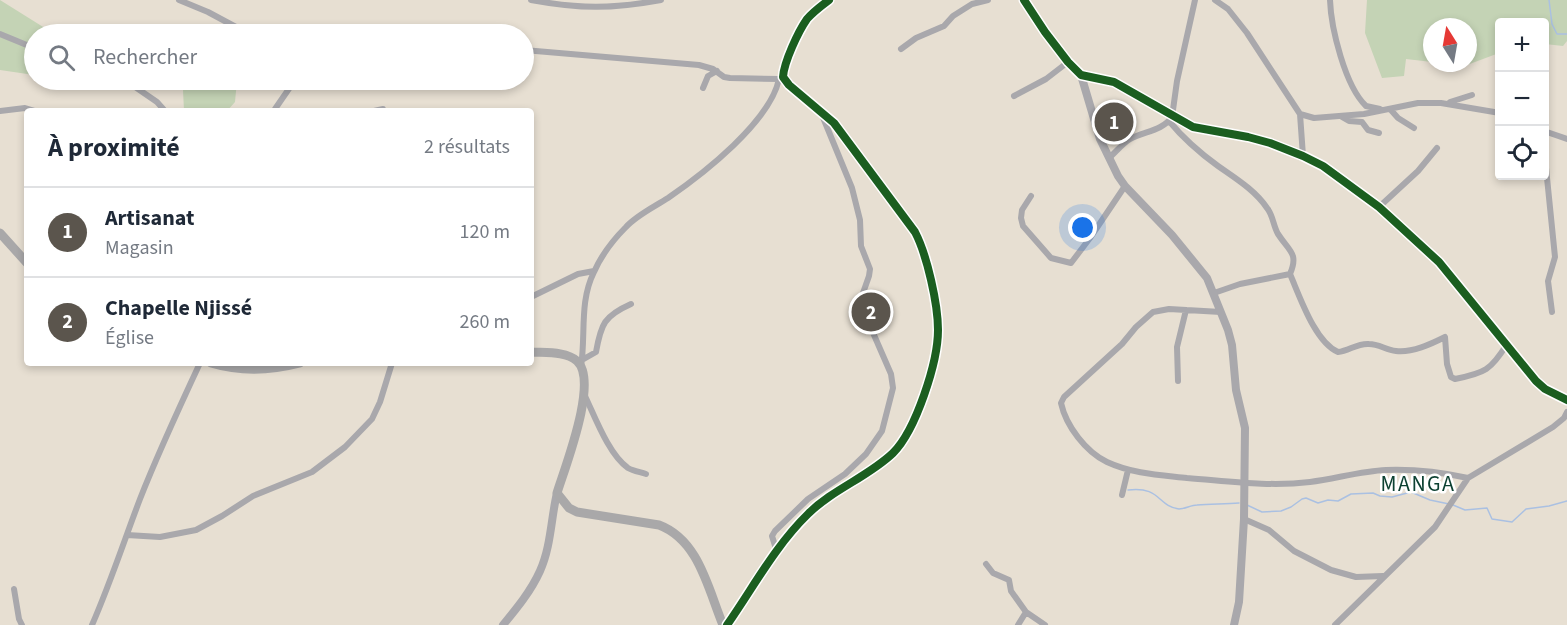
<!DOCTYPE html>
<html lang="fr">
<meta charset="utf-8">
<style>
body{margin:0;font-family:"Source Sans 3",sans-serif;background:#f2f2f3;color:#1f2937}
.controls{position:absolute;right:18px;top:18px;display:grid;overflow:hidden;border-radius:6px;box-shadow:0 3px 9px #0003}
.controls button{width:54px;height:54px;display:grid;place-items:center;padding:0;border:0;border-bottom:2px solid #e0e1e3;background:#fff;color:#1f2937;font:30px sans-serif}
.compass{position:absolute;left:1423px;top:18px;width:54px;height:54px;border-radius:50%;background:#fff;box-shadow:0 3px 9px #0003;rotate:349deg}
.you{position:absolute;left:1083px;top:228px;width:21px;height:21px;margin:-15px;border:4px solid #fff;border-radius:50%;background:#1a73e8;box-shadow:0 0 0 9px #1a73e833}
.badge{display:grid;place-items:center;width:39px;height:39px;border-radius:50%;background:#5b554d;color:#fff;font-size:20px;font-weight:700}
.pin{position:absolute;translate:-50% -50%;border:3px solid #fff;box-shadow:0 2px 6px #0006}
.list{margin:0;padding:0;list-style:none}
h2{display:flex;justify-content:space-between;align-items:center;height:78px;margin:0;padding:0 24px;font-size:26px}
h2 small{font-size:20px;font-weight:400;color:#747a83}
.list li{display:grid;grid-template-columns:39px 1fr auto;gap:18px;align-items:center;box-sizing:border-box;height:90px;padding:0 24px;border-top:2px solid #e0e1e3}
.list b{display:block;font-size:22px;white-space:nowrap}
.list p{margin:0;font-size:20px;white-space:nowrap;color:#747a83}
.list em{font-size:20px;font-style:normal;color:#747a83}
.icon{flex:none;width:33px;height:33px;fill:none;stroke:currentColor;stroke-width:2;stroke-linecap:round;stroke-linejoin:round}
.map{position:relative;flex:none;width:1567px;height:625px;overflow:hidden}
.search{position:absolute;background:#fff;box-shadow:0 3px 9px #0003;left:24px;top:24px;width:510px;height:66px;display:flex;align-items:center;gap:15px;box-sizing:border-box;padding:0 21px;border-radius:33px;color:#747a83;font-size:22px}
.panel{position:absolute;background:#fff;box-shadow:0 3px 9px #0003;left:24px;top:108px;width:510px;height:258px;border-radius:6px}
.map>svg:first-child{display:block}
.green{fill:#c4d3b5}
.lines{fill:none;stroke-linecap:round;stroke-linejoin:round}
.stream{stroke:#aac0e2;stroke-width:1.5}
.minor{stroke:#a9a8ac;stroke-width:6}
.tertiary{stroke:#a9a8ac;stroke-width:8}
.secondary{stroke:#a9a8a9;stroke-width:9}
.cycleway-casing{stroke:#fff;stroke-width:11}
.cycleway{stroke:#1b5e20;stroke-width:8}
.labels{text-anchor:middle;stroke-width:5;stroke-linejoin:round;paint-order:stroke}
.neighbourhood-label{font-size:22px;letter-spacing:1.5px;fill:#0d4132;stroke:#fff}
</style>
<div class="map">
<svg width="1567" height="625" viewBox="0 0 1567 625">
<rect width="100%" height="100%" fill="#e7dfd2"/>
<path class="green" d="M 0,0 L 48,30 L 68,34 L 34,34 L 34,75 L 0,70 Z
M 1367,0 L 1567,0 L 1567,41 L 1563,46 L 1545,44 L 1544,22 L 1500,22 L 1499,53 L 1467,65 L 1444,63 L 1468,63 L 1468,27 L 1432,27 L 1432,62 L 1406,59 L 1404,76 L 1382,78 L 1365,33 Z
M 161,80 L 237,80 L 235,102 L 227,111 L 184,111 L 183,90 Z"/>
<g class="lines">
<path class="stream" d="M 1549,0 L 1552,24 L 1557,34 L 1567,34
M 1128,490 C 1161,486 1157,506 1179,509 C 1185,509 1191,505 1197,505 C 1211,504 1225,504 1239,503
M 1247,505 L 1262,512 L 1281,511 L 1291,507 L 1302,499 L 1306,498 L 1318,503 L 1328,500 L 1338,501 L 1351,494 L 1373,493 L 1380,496 L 1392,497 L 1411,492 L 1430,500 L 1449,504
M 1453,505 L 1465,510 L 1487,508 L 1492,519 L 1512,522 L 1526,509 L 1549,506 L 1567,501"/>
<path class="minor" d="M 179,0 L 208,12 L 249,34
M 531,0 C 580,9 612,9 661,0
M 1215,0 L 1228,9 L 1247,33 L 1300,114 L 1314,118 L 1364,114 L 1418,103 L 1441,103 L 1500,113
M 1330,0 C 1331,28 1345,86 1366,106 L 1380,109
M 0,34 L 34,48
M 901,49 L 916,38 L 944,26 L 953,16 L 972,4 L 988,0
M 524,50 L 699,65 L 713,69 L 724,77 L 730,78 L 780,79
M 125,80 L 157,102 L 165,111
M 703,88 L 708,76 L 717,71
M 1014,96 L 1046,79 L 1068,62
M 1450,102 L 1472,95
M 1390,109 L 1398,118 L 1414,128
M 0,111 L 25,108 L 35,111
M 277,111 L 275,109 L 295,80
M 321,111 L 324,111
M 374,111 L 383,109
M 1300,114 L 1303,156
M 1342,117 L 1349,121 L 1362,122 L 1368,130 L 1379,133
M 1169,121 C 1183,138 1200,153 1218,166 C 1235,178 1255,190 1267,208 C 1273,215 1273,225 1278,234 C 1289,251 1299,253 1290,274
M 1544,131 L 1567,139
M 1544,148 L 1555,257 L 1548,281 L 1552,312
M 1109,158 C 1116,152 1122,144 1130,139 C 1145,131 1162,131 1172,117 L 1177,81 L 1195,0
M 1031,196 L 1022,210 L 1021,218 L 1023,226 L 1051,258 L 1071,263 L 1090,238 L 1125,186
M 1379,207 L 1418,171 L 1437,148
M 1214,293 L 1240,284 L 1290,274 C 1300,297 1315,342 1338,352 C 1349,351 1357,343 1369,344 C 1379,344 1386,350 1396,351 C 1412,353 1431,344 1445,337 L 1447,364 L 1451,377 L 1455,379 C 1485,373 1491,370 1507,344
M 531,297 L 578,274 L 594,271
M 1221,312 L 1169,309 L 1153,312 L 1136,327 L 1122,344 L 1064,397 L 1061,403 C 1066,426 1086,452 1107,462 C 1133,474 1160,475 1187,478 C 1228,481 1268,487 1310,482 C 1335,479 1361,471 1386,470 C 1414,469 1441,472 1468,478
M 582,360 L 596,352 C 601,324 604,316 631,304
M 581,367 C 586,334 579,302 594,272 C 601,256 614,239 626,227 C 637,215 654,207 668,198 C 703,174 770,122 779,79
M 1178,381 L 1177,347 L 1186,310
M 585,396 C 595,417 609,455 628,468 C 633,471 640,472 646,474
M 1122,495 L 1128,470
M 1244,519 L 1269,530 L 1294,551 L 1331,570 L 1356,577 L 1383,576
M 127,535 L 160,537 L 196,530 L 222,516 L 253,496 L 312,472 L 345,447 L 372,419 L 380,402 L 392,363
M 777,552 L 772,536 L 775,531 L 808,499 L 845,474 L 866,454 L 882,431 L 893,388 L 891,374 L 864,312 L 863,293 L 869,276 L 870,269 L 861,246 L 860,220 L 852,188 L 822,115
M 986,564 L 993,573 L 1009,580 L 1011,591 L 1026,612 L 1018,625
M 14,589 L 19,619 L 22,625
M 1026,612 L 1045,625
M 92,625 C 110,584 124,541 140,499 C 158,453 179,408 200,363
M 1335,625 L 1435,527 L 1468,478 L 1553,427 L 1564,418 L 1567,412"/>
<path class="tertiary" d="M 1024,0 L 1045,32 L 1068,62 L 1081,75 L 1114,82 L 1193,127 L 1248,137 L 1270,143 L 1303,156 L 1323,166 L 1379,207 L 1439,262 L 1536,381 L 1545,389 L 1567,400
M 1081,75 L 1100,139 L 1118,176 L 1125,186 L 1172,235 L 1207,278 L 1228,330 L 1232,345 L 1236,390 L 1245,428 L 1244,519 L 1239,602 L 1234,625
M 503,625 C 517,608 531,591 540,571 C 551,547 551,518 557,493
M 727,625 C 753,588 775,546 808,514 C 833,489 868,477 893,453 C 916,430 938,362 938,330 C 938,304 927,255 915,232 L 834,123 L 789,85 L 783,77 C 784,62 798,32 807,19 C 813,12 821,6 829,0"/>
<path class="secondary" d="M 0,233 L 27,263
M 531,352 C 545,353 566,351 577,361 C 599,381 565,467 557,493 L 569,508 L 577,512 L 659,525 C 699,540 708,589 723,625
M 211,363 C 241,372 269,371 300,363"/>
<defs>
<path id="cycleway" d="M 1024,0 L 1045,32 L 1068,62 L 1081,75 L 1114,82 L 1193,127 L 1248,137 L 1270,143 L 1303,156 L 1323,166 L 1379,207 L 1439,262 L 1536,381 L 1545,389 L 1567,400
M 727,625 C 753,588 775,546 808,514 C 833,489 868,477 893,453 C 916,430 938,362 938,330 C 938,304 927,255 915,232 L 834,123 L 789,85 L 783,77 C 784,62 798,32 807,19 C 813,12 821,6 829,0"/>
</defs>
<use href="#cycleway" class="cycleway-casing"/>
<use href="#cycleway" class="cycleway"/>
</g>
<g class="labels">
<g class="neighbourhood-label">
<text x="1418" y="491">MANGA</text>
</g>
</g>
</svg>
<div class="controls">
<button>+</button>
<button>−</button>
<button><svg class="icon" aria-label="locate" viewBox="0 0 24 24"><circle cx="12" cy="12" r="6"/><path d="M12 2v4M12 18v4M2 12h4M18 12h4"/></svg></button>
</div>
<svg class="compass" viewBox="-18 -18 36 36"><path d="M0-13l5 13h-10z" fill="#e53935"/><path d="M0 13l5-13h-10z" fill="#747a83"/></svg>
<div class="you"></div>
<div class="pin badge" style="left:1114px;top:122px">1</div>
<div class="pin badge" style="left:871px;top:312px">2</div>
<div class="search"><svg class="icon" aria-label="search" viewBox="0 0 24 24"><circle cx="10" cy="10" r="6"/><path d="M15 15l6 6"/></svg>Rechercher</div>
<section class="panel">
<h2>À proximité<small>2 résultats</small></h2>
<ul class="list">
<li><span class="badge">1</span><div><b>Artisanat</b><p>Magasin</p></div><em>120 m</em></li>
<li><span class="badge">2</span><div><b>Chapelle Njissé</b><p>Église</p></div><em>260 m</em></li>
</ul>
</section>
</div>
